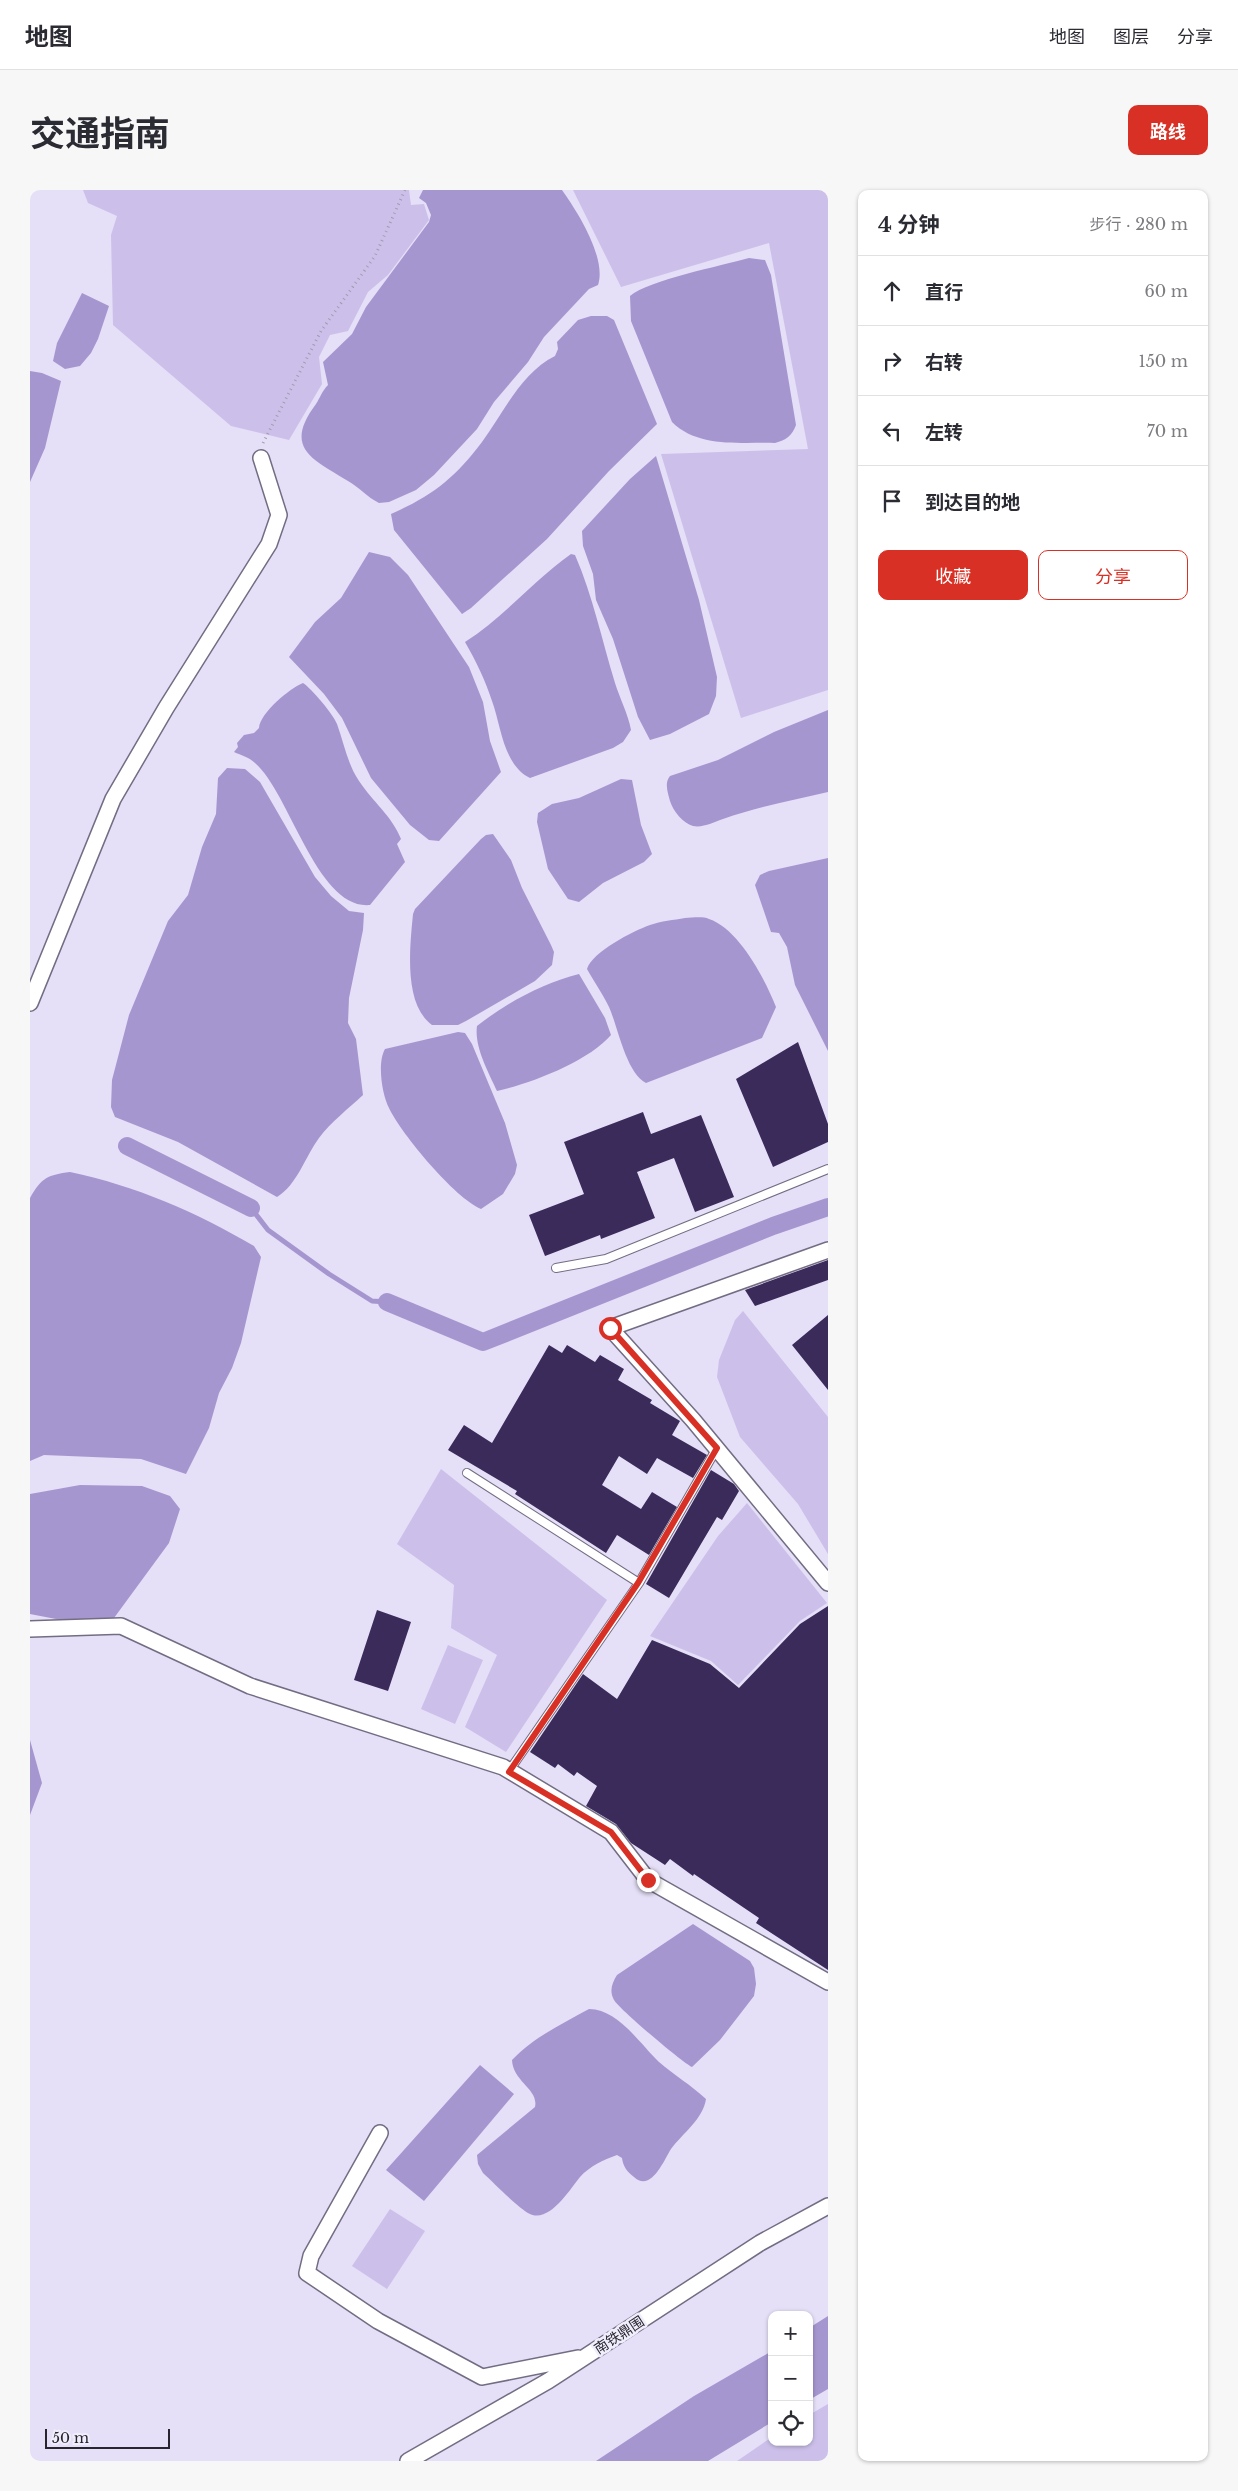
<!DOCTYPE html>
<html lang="zh">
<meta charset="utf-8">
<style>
body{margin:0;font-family:"Libre Baskerville","Noto Sans SC",serif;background:#f7f7f7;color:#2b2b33}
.controls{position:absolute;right:15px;bottom:15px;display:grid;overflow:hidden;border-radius:10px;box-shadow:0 1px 4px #0004}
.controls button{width:45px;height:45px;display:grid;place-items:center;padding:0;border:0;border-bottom:1px solid #e1e1e2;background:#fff;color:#2b2b33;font:25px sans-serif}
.scale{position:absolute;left:15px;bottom:12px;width:125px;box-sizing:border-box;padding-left:5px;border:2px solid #28252e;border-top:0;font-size:14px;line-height:18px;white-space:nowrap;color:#28252e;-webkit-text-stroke:4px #f1eefc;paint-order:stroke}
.stop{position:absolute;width:15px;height:15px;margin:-11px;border:4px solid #d93025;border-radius:50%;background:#fff}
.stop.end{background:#d93025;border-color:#fff;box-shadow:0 1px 5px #0008}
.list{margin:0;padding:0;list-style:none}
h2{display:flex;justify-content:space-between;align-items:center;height:65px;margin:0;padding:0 20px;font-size:21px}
h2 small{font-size:16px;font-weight:400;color:#7c7c81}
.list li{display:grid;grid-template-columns:32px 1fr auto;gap:15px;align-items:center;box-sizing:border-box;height:70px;padding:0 20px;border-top:1px solid #e1e1e2}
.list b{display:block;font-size:19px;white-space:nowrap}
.list em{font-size:16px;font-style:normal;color:#7c7c81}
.actions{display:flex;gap:10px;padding:15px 20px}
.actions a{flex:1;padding:11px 0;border:1px solid #d93025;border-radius:10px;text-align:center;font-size:18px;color:#d93025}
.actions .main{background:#d93025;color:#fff}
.icon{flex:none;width:28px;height:28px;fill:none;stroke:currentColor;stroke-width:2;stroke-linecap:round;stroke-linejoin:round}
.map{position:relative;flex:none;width:798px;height:2271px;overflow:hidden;border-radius:10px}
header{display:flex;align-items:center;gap:30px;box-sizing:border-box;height:70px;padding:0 25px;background:#fff;border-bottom:1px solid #e1e1e2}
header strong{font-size:24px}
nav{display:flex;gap:28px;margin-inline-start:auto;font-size:18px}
.intro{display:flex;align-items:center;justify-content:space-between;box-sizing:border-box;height:120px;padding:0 30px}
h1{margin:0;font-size:35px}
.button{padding:12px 22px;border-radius:10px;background:#d93025;color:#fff;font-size:18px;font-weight:700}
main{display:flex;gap:30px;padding:0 30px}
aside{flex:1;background:#fff;border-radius:10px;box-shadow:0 1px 4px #0004}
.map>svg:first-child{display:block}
.green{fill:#ccc0ea}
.water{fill:#a696cf}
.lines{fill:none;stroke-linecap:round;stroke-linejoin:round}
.stream{stroke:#a696cf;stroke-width:5}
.canal{stroke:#a696cf;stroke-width:18}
.building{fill:#3b2b5b}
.service-casing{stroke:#736d83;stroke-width:10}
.minor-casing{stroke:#736d83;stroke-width:18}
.path{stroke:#a09cae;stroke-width:3;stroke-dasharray:1 4;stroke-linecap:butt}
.service{stroke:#fff;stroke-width:8}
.minor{stroke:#fff;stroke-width:15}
.route{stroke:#d93025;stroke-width:6}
.labels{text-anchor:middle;stroke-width:5;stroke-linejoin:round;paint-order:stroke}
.street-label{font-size:14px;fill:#28252e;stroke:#f1eefc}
</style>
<header>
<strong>地图</strong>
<nav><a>地图</a><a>图层</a><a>分享</a></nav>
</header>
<div class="intro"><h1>交通指南</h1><a class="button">路线</a></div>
<main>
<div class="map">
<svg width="798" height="2271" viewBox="0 0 798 2271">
<rect width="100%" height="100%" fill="#e5dff7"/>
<path class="green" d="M 53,0 L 379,0 L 381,15 L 394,14 L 399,30 L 358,85 L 338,102 L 318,141 L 300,145 L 289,167 L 292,194 L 259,250 L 201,236 L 83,135 L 81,45 L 87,26 L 58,13 Z
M 543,0 L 798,0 L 798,500 L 711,528 L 631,264 L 778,259 L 739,53 L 591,97 Z
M 713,1121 L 798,1227 L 798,1364 L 768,1314 L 710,1247 L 687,1187 L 689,1170 L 705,1130 Z
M 411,1279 L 577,1410 L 476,1562 L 435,1537 L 467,1465 L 421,1438 L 424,1395 L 367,1354 Z
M 717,1313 L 797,1413 L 770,1431 L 708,1495 L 681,1471 L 620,1446 L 688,1346 Z
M 418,1455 L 453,1470 L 425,1534 L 391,1519 Z
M 360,2019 L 395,2041 L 357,2099 L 322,2076 Z
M 798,2214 L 798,2271 L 707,2271 L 742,2247 L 742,2252 L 779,2252 L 779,2225 Z"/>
<path class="water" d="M 393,0 L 532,0 C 547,21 577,68 568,95 L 559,99 L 514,147 L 498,172 L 464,212 L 447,239 L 404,285 L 386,300 L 359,312 L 349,313 C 337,307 329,297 318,291 C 282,269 253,258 286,214 C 290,208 292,201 298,195 L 293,172 L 322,144 L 336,117 L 399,32 L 401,25 L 396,13 L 389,8 Z
M 719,68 L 735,70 L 741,85 L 766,235 C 762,246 756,250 745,253 C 710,252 668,258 642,232 L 601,131 L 600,106 C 619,90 691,76 719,68 Z
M 52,103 L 79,116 L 68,149 L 61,163 L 50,176 L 35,179 L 23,171 L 27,153 Z
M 561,126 L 577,126 L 584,130 L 627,234 L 579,281 L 517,349 L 441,418 L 432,424 L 364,340 L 361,324 C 402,306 425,288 452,252 C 474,222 491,183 525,166 L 528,159 L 527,152 L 548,130 Z
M 0,181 L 12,183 L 31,191 L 15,258 L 0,292 Z
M 626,266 L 669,410 L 687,487 L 686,506 L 679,524 L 640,544 L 620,550 L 608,527 L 583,449 L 566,410 L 563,384 L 553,356 L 552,341 L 600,289 Z
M 339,362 L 360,367 L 378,385 L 439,477 L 453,512 L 460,551 L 471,582 L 409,651 L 399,650 L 380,635 L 341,588 L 312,528 L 294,504 L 259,467 L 285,432 L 311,408 Z
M 541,364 L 545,365 C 563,406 572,451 585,493 C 590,509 598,524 601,540 L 593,552 L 583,558 L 500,588 C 473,575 471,535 462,511 C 455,490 446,471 435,452 C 474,427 503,391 541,364 Z
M 273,493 C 282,499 303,524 307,534 C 314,553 317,573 329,591 C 343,612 362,626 371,649 L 367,654 L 375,672 L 340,715 C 287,720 260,603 225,573 C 220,568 211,565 204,562 L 208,557 L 207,553 L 214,545 L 224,543 L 229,538 C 230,523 260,498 273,493 Z
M 798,520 L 798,602 C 763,610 727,617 693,629 C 684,632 673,638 663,636 C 653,633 643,621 640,611 C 638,603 634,593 640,586 L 688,570 L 744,542 Z
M 197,578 L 215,579 L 230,592 L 285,687 L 301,706 L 319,721 L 334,723 L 333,740 L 319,808 L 318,833 L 326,849 L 333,905 C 319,918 301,932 289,948 C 275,967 267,995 247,1007 L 148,952 L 85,927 L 81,917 L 82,890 L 99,825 L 138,731 L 158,705 L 172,657 L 186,624 L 188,588 Z
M 591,589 L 602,590 L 611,635 L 622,664 L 614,672 L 573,693 L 549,712 L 538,709 L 518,679 L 507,632 L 508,623 L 522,614 L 549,608 Z
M 463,644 L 481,670 L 492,698 L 521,755 L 524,762 L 522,775 L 505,791 L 436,831 L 428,835 L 402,835 C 373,814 380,756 383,724 L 385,719 L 451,649 L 456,645 Z
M 798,668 L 798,861 L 765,795 L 757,757 L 749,743 L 741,742 L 725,695 L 730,685 L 739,681 Z
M 655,728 C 662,728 672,726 679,729 C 709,739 735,789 746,817 L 732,848 L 616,893 C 596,883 588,837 579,817 C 573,804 564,792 557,779 C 562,762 603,741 620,735 C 631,731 644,730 655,728 Z
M 549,784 L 575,828 L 581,845 C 559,871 500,894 467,901 C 459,883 444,857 447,836 C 476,813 513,793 549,784 Z
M 428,842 L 435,843 L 442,854 L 475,933 L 487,975 L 485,984 L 473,1004 L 451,1019 C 425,1008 372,945 359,918 C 352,904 347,873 355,859 Z
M 40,982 C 106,996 166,1022 224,1056 L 231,1067 L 211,1153 L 202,1178 L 189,1203 L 179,1238 L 156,1284 L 111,1269 L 14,1265 L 0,1271 L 0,1008 C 12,987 18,985 40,982 Z
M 50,1295 L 112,1296 L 140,1306 L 150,1319 L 139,1353 L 84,1428 L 62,1430 L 57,1435 L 0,1424 L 0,1304 Z
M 0,1550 L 12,1593 L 0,1625 Z
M 663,1734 L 720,1771 L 724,1778 L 726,1794 L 724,1806 L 690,1850 L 662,1877 C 653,1873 588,1818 584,1810 C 579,1801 582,1793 587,1785 Z
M 559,1819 C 588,1819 610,1854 629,1872 C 644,1885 661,1895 676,1909 C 673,1929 653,1943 641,1959 C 634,1970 621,2003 604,1987 C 597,1982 593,1976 592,1968 L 587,1965 C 573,1970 560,1976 550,1987 C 540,1999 520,2033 500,2024 C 489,2019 463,1992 453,1983 L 448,1974 L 447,1965 L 505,1917 C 509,1899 483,1892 482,1870 C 504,1847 532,1834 559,1819 Z
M 450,1875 L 484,1904 L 394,2011 L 356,1980 Z
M 798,2126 L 798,2199 L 779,2210 L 779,2138 Z
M 742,2161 L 742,2232 L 678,2271 L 566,2271 L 664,2206 Z"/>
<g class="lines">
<path class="stream" d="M 221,1018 L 238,1040 L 299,1084 L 342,1111 L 357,1112"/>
<path class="canal" d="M 97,956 L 221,1018
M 357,1112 L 453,1152 L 743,1036 L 798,1017"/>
</g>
<path class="building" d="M 768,852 L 798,934 L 798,952 L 743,977 L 706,889 Z
M 613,922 L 621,944 L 671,925 L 704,1007 L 665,1022 L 644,968 L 607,982 L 625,1028 L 571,1049 L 570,1045 L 515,1066 L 499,1025 L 554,1004 L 534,952 Z
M 798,1070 L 798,1090 L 725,1116 L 715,1100 Z
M 798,1125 L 798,1200 L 762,1155 Z
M 519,1155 L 532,1163 L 537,1155 L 565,1172 L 570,1165 L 594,1179 L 588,1190 L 622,1210 L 620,1213 L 650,1231 L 642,1245 L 677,1265 L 663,1288 L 627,1268 L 617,1284 L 589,1266 L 572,1295 L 611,1319 L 622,1302 L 647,1317 L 619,1365 L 587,1345 L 576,1363 L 485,1304 L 487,1301 L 418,1260 L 434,1235 L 462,1253 Z
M 681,1280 L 704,1294 L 709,1301 L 692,1330 L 687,1327 L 639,1408 L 616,1394 Z
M 798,1416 L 798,1780 L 726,1733 L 729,1728 L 664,1684 L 663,1686 L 640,1669 L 635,1675 L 601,1653 L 586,1634 L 556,1616 L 567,1596 L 547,1582 L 544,1586 L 528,1574 L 525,1578 L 500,1562 L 553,1484 L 587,1509 L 622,1450 L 680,1474 L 709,1498 L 770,1434 Z
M 347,1420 L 381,1432 L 358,1501 L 324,1490 Z"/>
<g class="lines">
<defs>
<path id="service" d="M 526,1078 L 576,1069 L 798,979
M 437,1283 L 609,1393
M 479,1581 L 609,1393 L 687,1258"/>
<path id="minor" d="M 0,813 L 83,609 L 136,518 L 239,354 L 249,325 L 231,268
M 798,1060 L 580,1138 L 663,1230 L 798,1393
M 0,1439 L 91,1436 L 220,1496 L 473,1577 L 581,1642 L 618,1690 L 798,1792
M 350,1943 L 281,2066 L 277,2083 L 348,2131 L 452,2187 L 548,2168
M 378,2271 L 518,2191 L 730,2053 L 798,2016"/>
</defs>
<use href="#service" class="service-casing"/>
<use href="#minor" class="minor-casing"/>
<path class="path" d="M 233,253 L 291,141 L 345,66 L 375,0"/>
<use href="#service" class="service"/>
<use href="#minor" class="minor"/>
</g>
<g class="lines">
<path class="route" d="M 580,1138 L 687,1258 L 608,1393 L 479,1582 L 581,1642 L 618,1690"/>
</g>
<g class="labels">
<g class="street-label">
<text transform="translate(589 2145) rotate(-33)" y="5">南铁鼎围</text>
</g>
</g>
</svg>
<div class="controls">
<button>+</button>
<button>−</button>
<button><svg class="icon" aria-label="locate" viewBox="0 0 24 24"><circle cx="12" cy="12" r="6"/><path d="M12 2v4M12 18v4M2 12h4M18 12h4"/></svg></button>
</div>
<div class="scale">50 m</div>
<div class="stop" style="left:580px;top:1138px"></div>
<div class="stop end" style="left:618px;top:1690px"></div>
</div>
<aside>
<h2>4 分钟<small>步行 · 280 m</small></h2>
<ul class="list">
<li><svg class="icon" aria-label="ahead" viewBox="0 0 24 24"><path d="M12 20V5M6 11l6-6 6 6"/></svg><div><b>直行</b></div><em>60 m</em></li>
<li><svg class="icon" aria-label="right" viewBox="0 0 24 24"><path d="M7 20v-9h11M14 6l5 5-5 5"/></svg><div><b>右转</b></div><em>150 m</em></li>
<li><svg class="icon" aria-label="left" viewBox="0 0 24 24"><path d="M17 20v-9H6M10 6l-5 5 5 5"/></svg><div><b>左转</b></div><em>70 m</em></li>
<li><svg class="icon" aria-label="arrive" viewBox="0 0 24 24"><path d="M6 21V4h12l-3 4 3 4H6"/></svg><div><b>到达目的地</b></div></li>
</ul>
<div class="actions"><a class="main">收藏</a><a>分享</a></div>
</aside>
</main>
